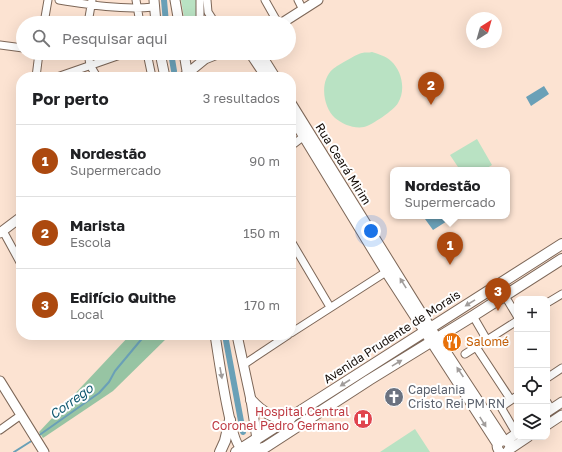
<!DOCTYPE html>
<html lang="pt">
<meta charset="utf-8">
<style>
body{margin:0;font-family:"Golos Text",sans-serif;background:#f6f6f6;color:#202124}
.controls{position:absolute;right:12px;bottom:12px;display:grid;overflow:hidden;border-radius:8px;box-shadow:0 4px 16px #0002}
.controls button{width:36px;height:36px;display:grid;place-items:center;padding:0;border:0;border-bottom:1px solid #e0e0e0;background:#fff;color:#202124;font:20px sans-serif}
.compass{position:absolute;left:466px;top:12px;width:36px;height:36px;border-radius:50%;background:#fff;box-shadow:0 4px 16px #0002;rotate:37deg}
.you{position:absolute;left:371px;top:231px;width:14px;height:14px;margin:-10px;border:3px solid #fff;border-radius:50%;background:#1a73e8;box-shadow:0 0 0 6px #1a73e833}
.badge{display:grid;place-items:center;width:26px;height:26px;border-radius:50%;background:#ac490f;color:#fff;font-size:13px;font-weight:700}
.pin{position:absolute;translate:-50% -33px;filter:drop-shadow(0 1px 2px #0008)}
.pin::after{content:'';position:absolute;top:21px;width:14px;height:12px;background:inherit;clip-path:polygon(0 0,100% 0,50% 100%)}
.popup{position:absolute;left:390px;top:167px;width:120px;height:52px;box-sizing:border-box;display:grid;place-content:center;border-radius:8px;background:#fff;filter:drop-shadow(0 1px 3px #0005);font-size:13px;white-space:nowrap;color:#757577}
.popup b{font-size:15px;color:#202124}
.popup::after{content:'';position:absolute;left:50%;top:100%;margin-left:-8px;border:8px solid transparent;border-top-color:#fff}
.list{margin:0;padding:0;list-style:none}
h2{display:flex;justify-content:space-between;align-items:center;height:52px;margin:0;padding:0 16px;font-size:17px}
h2 small{font-size:13px;font-weight:400;color:#757577}
.list li{display:grid;grid-template-columns:26px 1fr auto;gap:12px;align-items:center;box-sizing:border-box;height:72px;padding:0 16px;border-top:1px solid #e0e0e0}
.list b{display:block;font-size:15px;white-space:nowrap}
.list p{margin:0;font-size:13px;white-space:nowrap;color:#757577}
.list em{font-size:13px;font-style:normal;color:#757577}
.icon{flex:none;width:22px;height:22px;fill:none;stroke:currentColor;stroke-width:2;stroke-linecap:round;stroke-linejoin:round}
.map{position:relative;flex:none;width:562px;height:452px;overflow:hidden}
.search{position:absolute;background:#fff;box-shadow:0 4px 16px #0002;left:16px;top:16px;width:280px;height:44px;display:flex;align-items:center;gap:10px;box-sizing:border-box;padding:0 14px;border-radius:22px;color:#757577;font-size:15px}
.panel{position:absolute;background:#fff;box-shadow:0 4px 16px #0002;left:16px;top:72px;width:280px;height:268px;border-radius:16px}
.map>svg:first-child{display:block}
.green{fill:#b9e2c3}
.forest{fill:#97c4a3}
.water{fill:#6aa0b7}
.lines{fill:none;stroke-linecap:round;stroke-linejoin:round}
.stream{stroke:#6aa0b7;stroke-width:2}
.canal{stroke:#6aa0b7;stroke-width:6}
.street-casing{stroke:#7d6758;stroke-width:9}
.secondary-casing{stroke:#7d6758;stroke-width:11}
.primary-casing{stroke:#7d6758;stroke-width:12}
.street{stroke:#fff;stroke-width:7}
.secondary{stroke:#fff;stroke-width:9}
.primary{stroke:#fff;stroke-width:10}
.oneway{fill:#a19d9b}
.labels{text-anchor:middle;stroke-width:4;stroke-linejoin:round;paint-order:stroke}
.street-label{font-size:12px;fill:#130b06;stroke:#fff}
.food-label{font-size:12px;fill:#c56008;stroke:#fff;text-anchor:start}
.worship-label{font-size:12px;fill:#5b616d;stroke:#fff;text-anchor:start}
.health-label{font-size:12px;fill:#be3a42;stroke:#fff;text-anchor:end}
.water-label{font-size:13px;font-style:italic;fill:#105870;stroke:#fff}
</style>
<div class="map">
<svg width="562" height="452" viewBox="0 0 562 452">
<rect width="100%" height="100%" fill="#fce3d2"/>
<path class="green" d="M 181,0 L 197,0 L 196,23 L 185,23 Z
M 372,52 C 378,54 386,56 391,61 C 402,71 406,90 398,103 C 394,110 372,125 364,127 C 354,129 342,124 335,118 C 323,107 319,81 333,69 C 338,65 357,54 362,53 C 365,52 369,53 372,52 Z
M 477,139 L 492,165 L 484,170 L 460,170 L 450,155 Z
M 415,429 L 430,452 L 380,452 Z"/>
<path class="forest" d="M 130,335 L 170,335 L 113,391 L 43,438 L 39,432 Z"/>
<path class="water" d="M 544,86 L 549,94 L 531,106 L 526,97 Z
M 426,216 L 455,216 L 433,230 L 425,219 Z"/>
<g class="lines">
<path class="stream" d="M 38,436 L 99,393 L 109,382 L 115,371 L 145,335
M 14,452 L 33,440"/>
<path class="canal" d="M 164,0 L 166,23
M 171,53 L 174,71
M 225,335 L 243,432"/>
<defs>
<path id="street" d="M 59,0 C 90,5 122,10 154,7
M 136,0 L 140,23
M 207,0 L 208,12 L 215,23
M 265,0 L 278,23
M 298,0 L 303,10
M 44,23 L 48,0
M 88,23 L 92,0
M 200,23 L 200,0
M 0,45 L 23,48
M 88,53 L 90,65 L 97,77
M 147,53 L 152,77
M 36,77 L 39,53
M 57,77 L 126,53
M 291,146 L 307,134
M 3,231 L 21,264
M 291,241 L 330,307
M 505,296 L 517,316
M 547,303 L 562,294
M 473,316 L 487,340
M 291,333 L 386,272
M 476,347 L 511,400
M 465,354 L 517,321
M 243,365 L 288,335
M 547,378 L 562,368
M 547,402 L 551,409
M 0,430 L 21,415
M 516,433 L 502,409 L 504,405 L 517,396"/>
<path id="secondary" d="M 154,0 L 156,23
M 175,0 L 179,23
M 282,23 L 318,0
M 160,53 L 165,77
M 184,53 L 188,77
M 250,53 L 266,77
M 260,53 L 275,77
M 183,77 L 205,59 L 220,53
M 291,103 L 437,338 L 504,440
M 291,116 L 386,272 L 498,445
M 0,233 L 21,217
M 215,335 C 218,352 230,442 241,448 C 249,452 258,449 265,447
M 237,335 L 251,400 L 257,439 L 254,445
M 0,381 L 44,452
M 547,412 L 562,402
M 547,425 L 562,415
M 506,441 L 517,433
M 510,449 L 528,437
M 500,452 C 488,438 519,437 507,452"/>
<path id="primary" d="M 251,400 C 262,412 274,420 291,418
M 220,452 L 225,441 L 230,420
M 236,452 L 562,244
M 258,452 L 369,380 L 473,316 L 562,259"/>
</defs>
<use href="#street" class="street-casing"/>
<use href="#secondary" class="secondary-casing"/>
<use href="#primary" class="primary-casing"/>
<use href="#street" class="street"/>
<use href="#secondary" class="secondary"/>
<use href="#primary" class="primary"/>
</g>
<defs><path id="oneway-solid" d="M-6-.8H1V-3.2L6.5 0L1 3.2V.8H-6Z"/></defs>
<g class="oneway">
<use href="#oneway-solid" transform="translate(403 283) rotate(-122)"/>
<use href="#oneway-solid" transform="translate(470 303) rotate(148)"/>
<use href="#oneway-solid" transform="translate(397 363) rotate(-31)"/>
<use href="#oneway-solid" transform="translate(460 372) rotate(-124)"/>
<use href="#oneway-solid" transform="translate(221 373) rotate(80)"/>
<use href="#oneway-solid" transform="translate(345 383) rotate(147)"/>
<use href="#oneway-solid" transform="translate(483 422) rotate(58)"/>
</g>
<defs>
<symbol id="restaurant-disc" viewBox="-11 -11 22 22"><circle r="9.5" fill="#e8710a" stroke="#fff"/><path d="M-5-6h1v4h1v-4h1v4h1v-4h1v5L-1.5 .5V6h-2V.5L-5-1ZM5-6V6H3V1.5H1.5Q1.5-4 5-6Z" fill="#fff"/></symbol>
<symbol id="church-disc" viewBox="-11 -11 22 22"><circle r="9.5" fill="#6b7280" stroke="#fff"/><path d="M-1.2-6h2.4v3.5h3.3v2.4h-3.3V6h-2.4V-.1h-3.3v-2.4h3.3Z" fill="#fff"/></symbol>
<symbol id="hospital-disc" viewBox="-11 -11 22 22"><circle r="9.5" fill="#e0444e" stroke="#fff"/><path d="M-5-5h3v3.5h4V-5h3V5h-3V1.5h-4V5h-3Z" fill="#fff"/></symbol>
</defs>
<g fill-rule="evenodd">
<use href="#restaurant-disc" x="441" y="331" width="22" height="22"/>
<use href="#church-disc" x="383" y="386" width="22" height="22"/>
<use href="#hospital-disc" x="352" y="408" width="22" height="22"/>
</g>
<g class="labels">
<g class="street-label">
<text transform="translate(343 164) rotate(58)" y="4">Rua Ceará Mirim</text>
<text transform="translate(392 337) rotate(-33)" y="4">Avenida Prudente de Morais</text>
</g>
<g class="food-label">
<text x="466" y="346">Salomé</text>
</g>
<g class="worship-label">
<text x="408" y="394">Capelania<tspan x="408" dy="14">Cristo Rei PM RN</tspan></text>
</g>
<g class="health-label">
<text x="349" y="416">Hospital Central<tspan x="349" dy="14">Coronel Pedro Germano</tspan></text>
</g>
<g class="water-label">
<text transform="translate(71 401) rotate(-36)" y="5">Corrego</text>
</g>
</g>
</svg>
<div class="controls">
<button>+</button>
<button>−</button>
<button><svg class="icon" aria-label="locate" viewBox="0 0 24 24"><circle cx="12" cy="12" r="6"/><path d="M12 2v4M12 18v4M2 12h4M18 12h4"/></svg></button>
<button><svg class="icon" aria-label="layers" viewBox="0 0 24 24"><path d="M12 4l9 5-9 5-9-5zM3 14l9 5 9-5"/></svg></button>
</div>
<svg class="compass" viewBox="-18 -18 36 36"><path d="M0-13l5 13h-10z" fill="#e53935"/><path d="M0 13l5-13h-10z" fill="#757577"/></svg>
<div class="you"></div>
<div class="pin badge" style="left:450px;top:265px">1</div>
<div class="popup"><b>Nordestão</b>Supermercado</div>
<div class="pin badge" style="left:431px;top:105px">2</div>
<div class="pin badge" style="left:498px;top:311px">3</div>
<div class="search"><svg class="icon" aria-label="search" viewBox="0 0 24 24"><circle cx="10" cy="10" r="6"/><path d="M15 15l6 6"/></svg>Pesquisar aqui</div>
<section class="panel">
<h2>Por perto<small>3 resultados</small></h2>
<ul class="list">
<li><span class="badge">1</span><div><b>Nordestão</b><p>Supermercado</p></div><em>90 m</em></li>
<li><span class="badge">2</span><div><b>Marista</b><p>Escola</p></div><em>150 m</em></li>
<li><span class="badge">3</span><div><b>Edifício Quithe</b><p>Local</p></div><em>170 m</em></li>
</ul>
</section>
</div>
